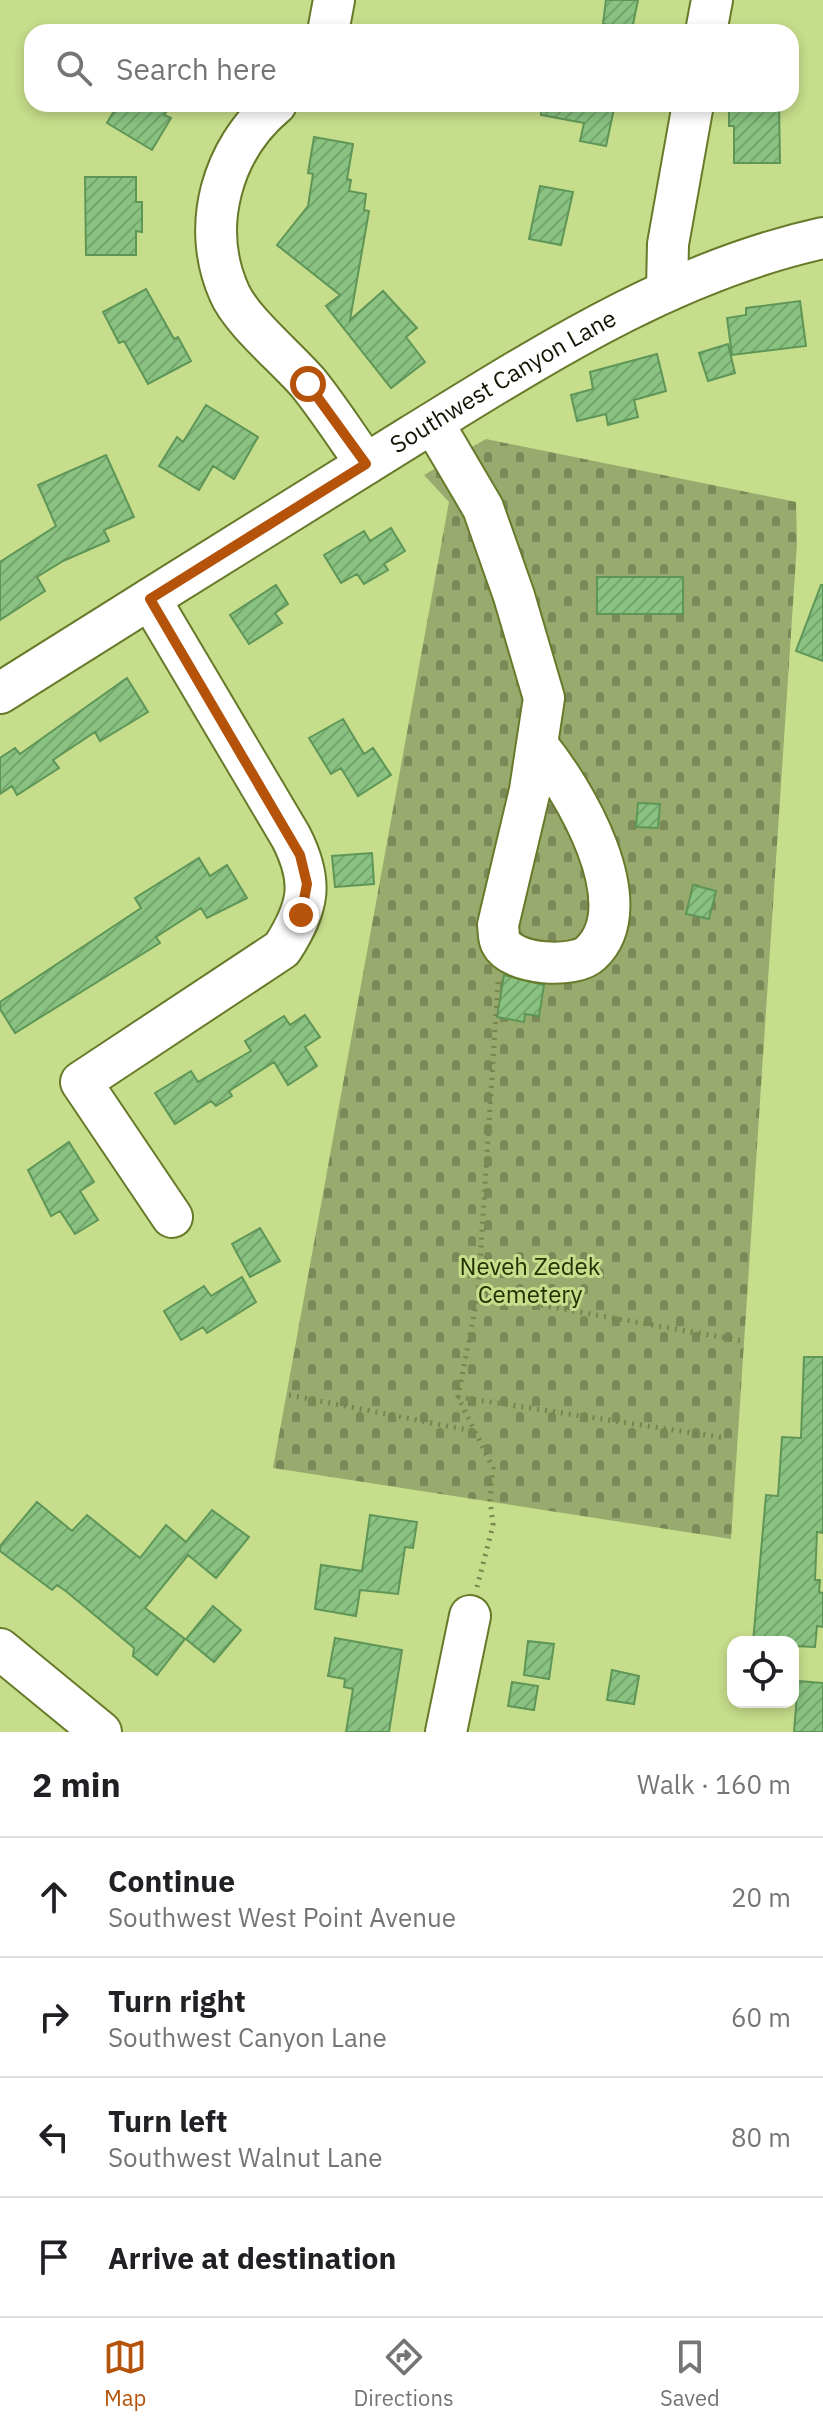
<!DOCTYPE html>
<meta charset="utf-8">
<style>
body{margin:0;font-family:"IBM Plex Sans",sans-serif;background:#f6f6f6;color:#202124}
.controls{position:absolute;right:24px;bottom:24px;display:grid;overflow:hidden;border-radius:16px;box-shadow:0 4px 12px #0003}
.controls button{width:72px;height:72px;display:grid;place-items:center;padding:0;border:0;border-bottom:2px solid #e0e0e0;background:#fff;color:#202124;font:40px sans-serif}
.stop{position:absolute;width:24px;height:24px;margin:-18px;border:6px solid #b45309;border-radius:50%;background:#fff}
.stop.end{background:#b45309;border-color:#fff;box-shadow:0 2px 8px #0008}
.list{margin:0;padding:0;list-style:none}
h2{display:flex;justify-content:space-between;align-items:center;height:104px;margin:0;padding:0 32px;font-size:34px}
h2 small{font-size:26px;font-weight:400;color:#757577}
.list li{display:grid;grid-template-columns:52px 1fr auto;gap:24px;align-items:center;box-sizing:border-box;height:120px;padding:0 32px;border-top:2px solid #e0e0e0}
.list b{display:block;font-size:30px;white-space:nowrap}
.list p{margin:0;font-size:26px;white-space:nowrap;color:#757577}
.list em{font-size:26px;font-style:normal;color:#757577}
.icon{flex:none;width:44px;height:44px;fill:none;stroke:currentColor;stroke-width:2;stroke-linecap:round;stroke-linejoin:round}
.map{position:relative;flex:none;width:823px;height:1732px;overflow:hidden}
.search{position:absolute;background:#fff;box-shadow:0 4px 12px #0003;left:24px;right:24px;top:24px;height:88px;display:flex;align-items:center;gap:20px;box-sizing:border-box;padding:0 28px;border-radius:24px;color:#757577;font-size:30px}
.sheet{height:584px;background:#fff}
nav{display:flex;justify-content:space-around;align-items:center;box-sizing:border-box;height:112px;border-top:2px solid #e0e0e0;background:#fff;font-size:22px;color:#757577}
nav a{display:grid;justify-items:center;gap:4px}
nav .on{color:#b45309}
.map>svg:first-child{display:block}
.cemetery{fill:url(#cemetery-stones)}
.building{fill:url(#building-hatch);stroke:#5e9657;stroke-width:2}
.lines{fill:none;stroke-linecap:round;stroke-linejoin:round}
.minor-casing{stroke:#677a29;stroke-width:44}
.path{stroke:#76864e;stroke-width:5;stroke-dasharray:2 6;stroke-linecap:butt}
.minor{stroke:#fff;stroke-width:40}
.route{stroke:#b45309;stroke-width:10}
.labels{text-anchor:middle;stroke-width:6;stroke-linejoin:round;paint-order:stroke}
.street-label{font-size:24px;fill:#0e1500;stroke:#c6dd8b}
.park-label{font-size:24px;fill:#263003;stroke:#c6dd8b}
</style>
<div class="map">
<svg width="823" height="1732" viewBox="0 0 823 1732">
<defs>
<pattern id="cemetery-stones" width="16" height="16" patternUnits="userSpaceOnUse" patternTransform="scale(2)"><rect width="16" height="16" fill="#99aa6e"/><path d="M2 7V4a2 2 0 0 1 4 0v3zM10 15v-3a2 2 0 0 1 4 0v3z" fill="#7b8958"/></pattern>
<pattern id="building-hatch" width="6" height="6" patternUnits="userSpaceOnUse" patternTransform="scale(2)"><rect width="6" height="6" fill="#89c281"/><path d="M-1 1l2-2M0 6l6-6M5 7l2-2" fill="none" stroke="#75a66e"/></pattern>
</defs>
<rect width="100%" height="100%" fill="#c6dd8b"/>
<path class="cemetery" d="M 486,439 L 796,502 L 797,543 L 731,1539 L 273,1468 L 449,502 L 424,475 Z"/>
<path class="building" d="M 606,0 L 638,0 L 632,29 L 603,24 Z
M 118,104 L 172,104 L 164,115 L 171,118 L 152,150 L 107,123 Z
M 542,104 L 615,104 L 606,146 L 580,141 L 584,123 L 541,115 Z
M 729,104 L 779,104 L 780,163 L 734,163 L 734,126 L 729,126 Z
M 314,137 L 353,144 L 347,179 L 351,180 L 349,191 L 366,194 L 364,210 L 369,211 L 350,320 L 383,291 L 417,328 L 406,337 L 425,362 L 391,388 L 326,306 L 340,295 L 277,245 L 308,206 L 313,174 L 308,173 Z
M 85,177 L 136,177 L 136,202 L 142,202 L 142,232 L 136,231 L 136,255 L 86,255 Z
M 540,186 L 573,192 L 561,245 L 529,239 Z
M 146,289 L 174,339 L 178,337 L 191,361 L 148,384 L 124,341 L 119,343 L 103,312 Z
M 800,301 L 806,346 L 732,355 L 727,318 L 746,315 L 746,308 Z
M 728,344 L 735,373 L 708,381 L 699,353 Z
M 657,354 L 666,391 L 634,400 L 638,417 L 608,425 L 606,414 L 577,421 L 571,395 L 593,389 L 590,372 Z
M 206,405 L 258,437 L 234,479 L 213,466 L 199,490 L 159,466 L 177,437 L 183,442 Z
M 106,455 L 134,517 L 104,530 L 109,541 L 63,561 L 37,577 L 45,591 L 0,620 L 0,562 L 56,526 L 38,485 Z
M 391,528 L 405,551 L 384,564 L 388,570 L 364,584 L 357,574 L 341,583 L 324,555 L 364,531 L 370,541 Z
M 597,577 L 683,577 L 683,614 L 597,614 Z
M 276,585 L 288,604 L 275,613 L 282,623 L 249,644 L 230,615 Z
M 821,585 L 823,585 L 823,661 L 796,651 Z
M 127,678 L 148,712 L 100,741 L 95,732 L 53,760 L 59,768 L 17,795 L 12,786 L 0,794 L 0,758 L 15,748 L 20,754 Z
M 343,719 L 364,754 L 373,748 L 391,775 L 358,796 L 341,768 L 331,774 L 309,738 Z
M 638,803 L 660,804 L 658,828 L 636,827 Z
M 372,853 L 374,884 L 335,887 L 332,856 Z
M 199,858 L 210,876 L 227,865 L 247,898 L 207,918 L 201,908 L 156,937 L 160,943 L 15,1033 L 0,1009 L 0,1002 L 141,908 L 135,898 Z
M 693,885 L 716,891 L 709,919 L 686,914 Z
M 504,975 L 544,985 L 539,1016 L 525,1014 L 524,1022 L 497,1017 Z
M 305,1015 L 320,1037 L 305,1047 L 317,1066 L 288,1085 L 274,1062 L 229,1091 L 232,1096 L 216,1106 L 211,1101 L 175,1124 L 155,1093 L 191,1071 L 198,1082 L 251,1051 L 245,1041 L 284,1016 L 290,1025 Z
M 69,1142 L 94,1182 L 80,1191 L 98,1220 L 75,1234 L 60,1211 L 51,1216 L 28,1170 Z
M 260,1228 L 280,1261 L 250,1277 L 232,1244 Z
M 242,1277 L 256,1302 L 207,1333 L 203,1327 L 181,1340 L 164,1311 L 204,1286 L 211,1296 Z
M 804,1357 L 823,1357 L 823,1533 L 817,1532 L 815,1580 L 820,1580 L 819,1592 L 823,1593 L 823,1627 L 817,1626 L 815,1647 L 793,1646 L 793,1642 L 753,1642 L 766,1495 L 778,1496 L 782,1437 L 801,1438 Z
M 37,1502 L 72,1531 L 87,1515 L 140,1558 L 166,1525 L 186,1542 L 212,1510 L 249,1537 L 216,1578 L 188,1555 L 145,1608 L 185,1639 L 157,1675 L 133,1656 L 134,1648 L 67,1592 L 57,1585 L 52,1590 L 0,1551 L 0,1546 Z
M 370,1515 L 417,1522 L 413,1548 L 405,1547 L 398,1594 L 360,1590 L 356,1616 L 315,1609 L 321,1565 L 362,1571 Z
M 213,1606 L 241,1630 L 214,1662 L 186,1639 Z
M 335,1638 L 402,1650 L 389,1732 L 346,1732 L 353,1689 L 344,1687 L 345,1679 L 328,1676 Z
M 528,1641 L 554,1644 L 549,1679 L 524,1675 Z
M 612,1670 L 639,1676 L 634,1704 L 607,1700 Z
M 798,1681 L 823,1683 L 823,1732 L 794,1732 Z
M 512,1682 L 538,1686 L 534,1710 L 508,1706 Z"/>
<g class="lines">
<defs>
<g id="minor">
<path d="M 328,32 L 334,0"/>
<path d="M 706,32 L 712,0"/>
<path d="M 276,104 C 222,149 200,226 229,292 C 241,321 287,358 309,384 C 329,409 347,437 366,464"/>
<path d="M 667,289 L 668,244 L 693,104"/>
<path d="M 433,423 L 483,508 L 514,596 L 544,698 L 530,790 L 498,925 C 499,931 498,938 501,943 C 512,965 575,969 591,953 C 643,904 572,787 538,746"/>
<path d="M 150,599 L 291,837 C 314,882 309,907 282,949 L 81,1082 L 172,1217"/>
<path id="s1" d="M 0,693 C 137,607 273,521 411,436 C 543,355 670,272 823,238"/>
<path d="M 0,1649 L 101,1732"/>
<path d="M 446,1732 L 470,1616"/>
</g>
</defs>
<use href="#minor" class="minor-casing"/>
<path class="path" d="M 478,1294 L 743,1341
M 289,1395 L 473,1431
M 458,1397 L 726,1438
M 477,1587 L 493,1525 L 490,1500 L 493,1468 L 458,1397 L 478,1294 L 498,982"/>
<use href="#minor" class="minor"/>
</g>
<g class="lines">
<path class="route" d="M 301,915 L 307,884 L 300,855 L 150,599 L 366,464 L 308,384"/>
</g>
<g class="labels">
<g class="street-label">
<text dy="8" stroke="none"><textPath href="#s1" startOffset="592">Southwest Canyon Lane</textPath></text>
</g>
<g class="park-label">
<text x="530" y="1275">Neveh Zedek<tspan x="530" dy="28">Cemetery</tspan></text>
</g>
</g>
</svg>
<div class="controls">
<button><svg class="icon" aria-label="locate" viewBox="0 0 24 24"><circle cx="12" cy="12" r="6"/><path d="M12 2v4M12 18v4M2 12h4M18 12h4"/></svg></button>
</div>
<div class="stop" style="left:308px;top:384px"></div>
<div class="stop end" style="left:301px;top:915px"></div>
<div class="search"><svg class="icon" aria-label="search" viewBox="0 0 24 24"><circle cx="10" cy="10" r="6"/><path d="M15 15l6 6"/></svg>Search here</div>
</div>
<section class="sheet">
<h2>2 min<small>Walk · 160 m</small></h2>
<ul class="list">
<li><svg class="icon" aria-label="ahead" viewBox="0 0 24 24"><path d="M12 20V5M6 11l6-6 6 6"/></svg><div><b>Continue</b><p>Southwest West Point Avenue</p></div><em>20 m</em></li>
<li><svg class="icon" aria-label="right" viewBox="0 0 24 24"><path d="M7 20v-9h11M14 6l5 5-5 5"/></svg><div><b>Turn right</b><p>Southwest Canyon Lane</p></div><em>60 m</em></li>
<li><svg class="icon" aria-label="left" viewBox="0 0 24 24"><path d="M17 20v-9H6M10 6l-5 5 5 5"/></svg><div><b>Turn left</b><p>Southwest Walnut Lane</p></div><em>80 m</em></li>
<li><svg class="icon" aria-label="arrive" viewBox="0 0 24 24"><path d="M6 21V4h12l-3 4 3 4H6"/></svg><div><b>Arrive at destination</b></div></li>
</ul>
</section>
<nav>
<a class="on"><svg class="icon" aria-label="map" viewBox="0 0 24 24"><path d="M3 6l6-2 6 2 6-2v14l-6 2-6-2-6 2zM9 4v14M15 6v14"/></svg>Map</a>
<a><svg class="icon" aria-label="directions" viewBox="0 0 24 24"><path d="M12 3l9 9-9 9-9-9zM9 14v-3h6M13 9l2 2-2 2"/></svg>Directions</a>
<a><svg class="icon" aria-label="saved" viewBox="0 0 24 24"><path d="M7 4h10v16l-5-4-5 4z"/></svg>Saved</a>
</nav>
